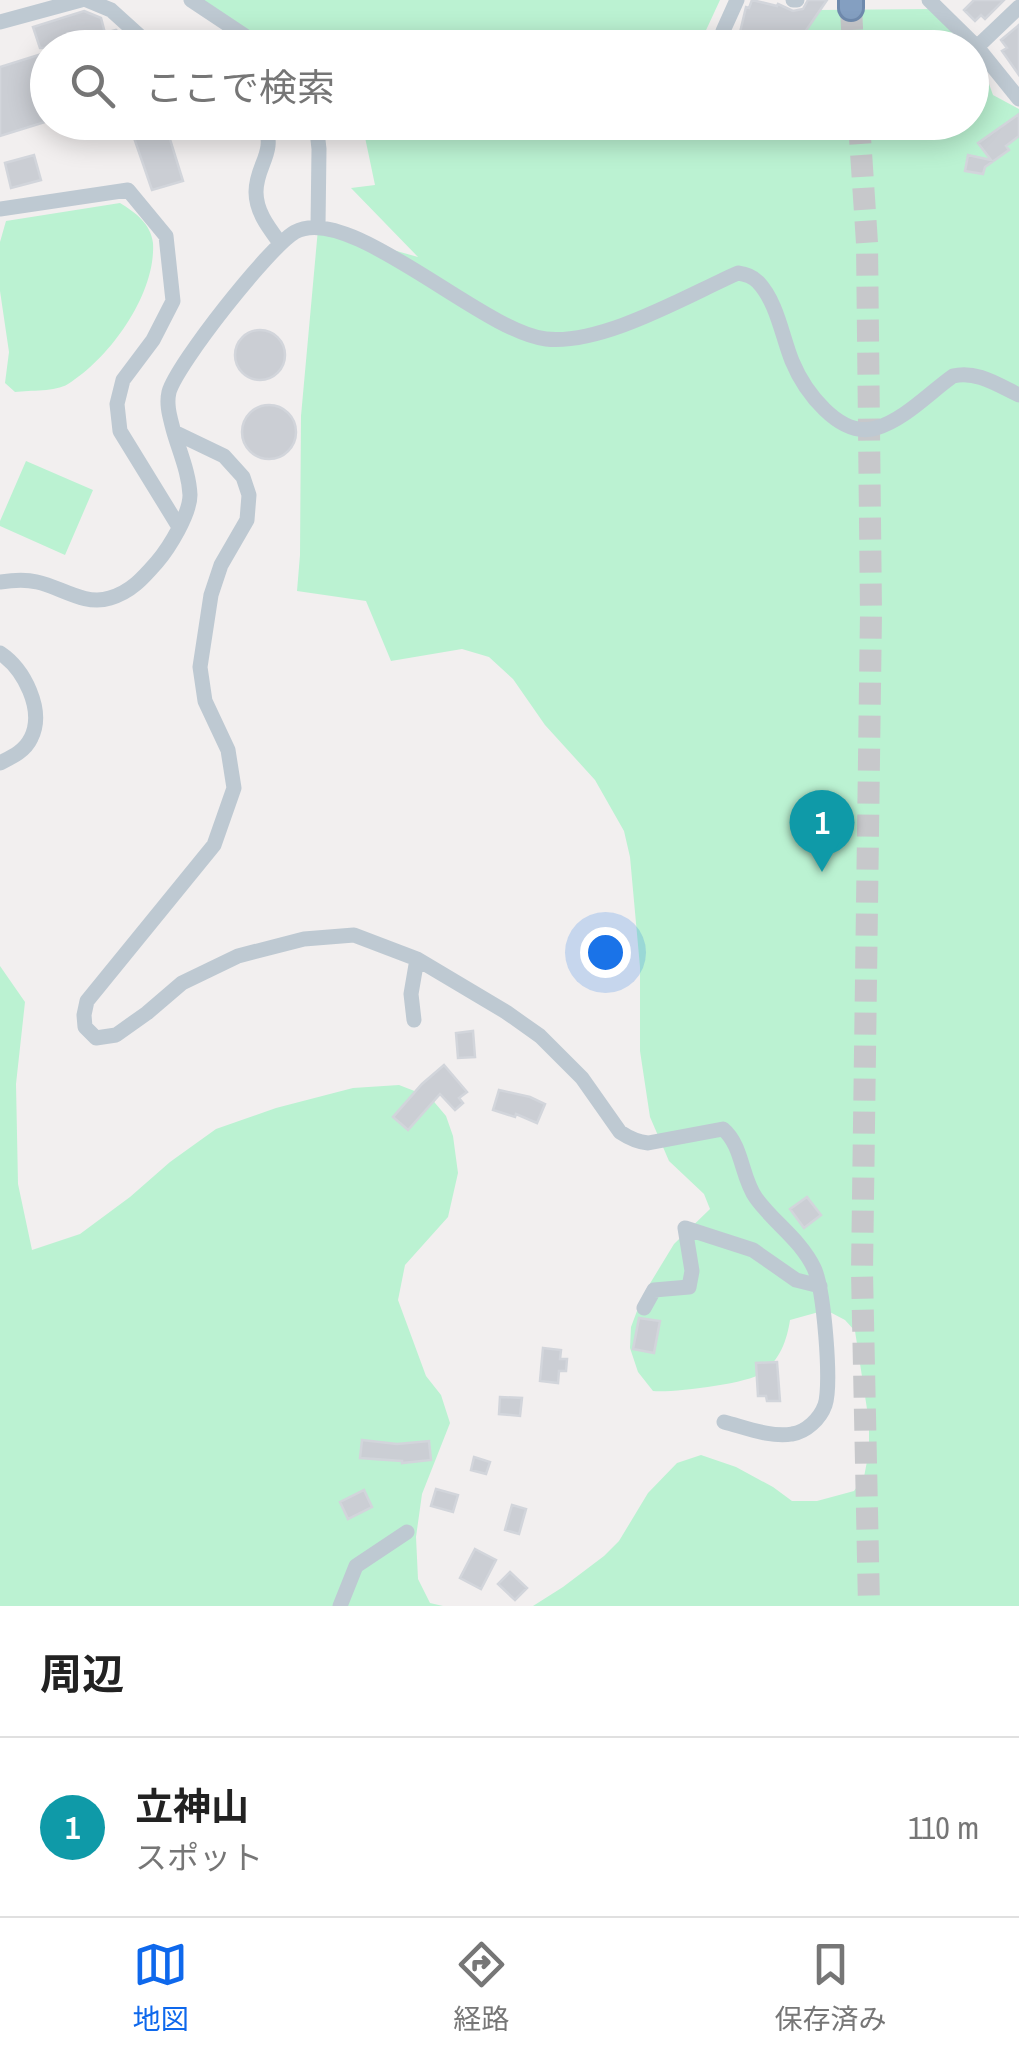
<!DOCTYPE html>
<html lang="ja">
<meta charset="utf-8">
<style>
body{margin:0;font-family:"Archivo Narrow","Noto Sans JP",sans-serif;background:#f6f6f6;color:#222}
.you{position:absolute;left:605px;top:952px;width:35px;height:35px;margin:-25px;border:8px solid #fff;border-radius:50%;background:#1a73e8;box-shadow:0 0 0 15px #1a73e833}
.badge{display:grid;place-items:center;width:65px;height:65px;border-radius:50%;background:#0e68ec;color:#fff;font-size:32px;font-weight:700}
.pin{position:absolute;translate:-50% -82px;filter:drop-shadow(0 2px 5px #0008)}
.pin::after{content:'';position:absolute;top:52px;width:35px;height:30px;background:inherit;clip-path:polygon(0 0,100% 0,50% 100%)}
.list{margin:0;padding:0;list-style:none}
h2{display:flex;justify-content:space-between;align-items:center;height:130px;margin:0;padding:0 40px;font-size:42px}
h2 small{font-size:32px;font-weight:400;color:#767676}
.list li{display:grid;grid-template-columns:65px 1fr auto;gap:30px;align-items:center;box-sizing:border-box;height:180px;padding:0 40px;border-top:2px solid #e0e0e0}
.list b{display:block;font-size:38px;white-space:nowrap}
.list p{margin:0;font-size:32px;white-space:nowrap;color:#767676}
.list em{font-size:32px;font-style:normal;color:#767676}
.icon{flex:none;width:55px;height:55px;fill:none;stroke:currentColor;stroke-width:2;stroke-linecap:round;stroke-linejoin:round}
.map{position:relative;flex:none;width:1019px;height:1606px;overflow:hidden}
.search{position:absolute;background:#fff;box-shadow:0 5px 25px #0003;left:30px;right:30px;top:30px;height:110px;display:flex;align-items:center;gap:25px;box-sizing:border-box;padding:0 35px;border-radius:55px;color:#767676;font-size:38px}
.sheet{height:310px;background:#fff}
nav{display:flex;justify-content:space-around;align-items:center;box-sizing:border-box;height:140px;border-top:2px solid #e0e0e0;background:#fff;font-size:28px;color:#767676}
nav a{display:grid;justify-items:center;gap:5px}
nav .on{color:#0e68ec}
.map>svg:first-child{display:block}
.green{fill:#bbf2d2}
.building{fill:#cbced4;stroke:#d2d5db;stroke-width:2.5}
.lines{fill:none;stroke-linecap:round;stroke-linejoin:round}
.highway-tunnel{stroke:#c7c8cb;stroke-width:22;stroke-dasharray:22 11;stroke-linecap:butt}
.highway-casing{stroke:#6f8aad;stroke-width:28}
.minor{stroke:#bec9d2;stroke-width:15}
.highway{stroke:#849fc1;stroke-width:22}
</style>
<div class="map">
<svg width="1019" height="1606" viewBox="0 0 1019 1606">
<rect width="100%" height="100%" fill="#f2efef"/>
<path class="green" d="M 197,0 L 720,0 L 701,41 L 713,48 L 268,47 Z
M 932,9 L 976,48 L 993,95 L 1019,109 L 1019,1606 L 533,1606 L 563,1587 L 604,1556 L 619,1541 L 648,1493 L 677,1463 L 701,1455 L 736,1467 L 773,1487 L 792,1501 L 817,1501 L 854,1491 L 864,1477 L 869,1451 L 869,1422 L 855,1331 L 845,1320 L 826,1310 L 790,1320 C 787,1340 780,1360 762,1373 C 747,1384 672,1393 653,1391 L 638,1372 L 630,1348 L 631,1327 L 643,1295 L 674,1244 L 710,1209 L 704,1194 L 669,1161 L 650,1117 L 640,1051 L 640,967 L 630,857 L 624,831 L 595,780 L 545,725 L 513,679 L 489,657 L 462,649 L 391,661 L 366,601 L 297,591 L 300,555 L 301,416 L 318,229 L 418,257 L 351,188 L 375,185 L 362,123 L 972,122 L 972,48 L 791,47 L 819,10 Z
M 120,203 C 135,212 151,224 153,243 C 156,294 110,358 68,384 C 55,392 31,390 15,392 L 5,383 L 9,352 L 0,291 L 0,242 L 6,221 Z
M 26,461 L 93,490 L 65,555 L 0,526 L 0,521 Z
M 0,966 L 25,1002 L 16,1084 L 18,1184 L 32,1250 L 80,1234 L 130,1197 L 170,1162 L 216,1129 L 276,1108 L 353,1088 L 399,1085 L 430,1097 L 446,1116 L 453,1136 L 458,1173 L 448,1217 L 405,1265 L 398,1300 L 426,1376 L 441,1395 L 450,1423 L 422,1494 L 416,1537 L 418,1579 L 430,1603 L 443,1606 L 0,1606 Z"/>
<path class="building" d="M 752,0 L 777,6 L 778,4 L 793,11 L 803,9 L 808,0 L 827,0 L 794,48 L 748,48 L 737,45 L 746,7 L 749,8 Z
M 974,0 L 1004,0 L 985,19 L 981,15 L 975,21 L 964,10 Z
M 84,11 L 101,18 L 105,33 L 116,30 L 136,48 L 40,48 L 33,27 Z
M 1019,25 L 1019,75 L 1002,51 L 1007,48 L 1001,40 Z
M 48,52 L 48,121 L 0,136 L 0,67 Z
M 1019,114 L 1019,136 L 1006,146 L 1009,150 L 985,167 L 983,174 L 965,171 L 968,155 L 991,160 L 978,143 Z
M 145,130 L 149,136 L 168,133 L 183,181 L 152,190 L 133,135 Z
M 34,155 L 41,180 L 11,188 L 5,163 Z
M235 355a25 25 0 1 1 50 0a25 25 0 1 1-50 0Z
M242 432a27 27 0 1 1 54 0a27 27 0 1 1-54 0Z
M 473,1031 L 475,1057 L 458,1058 L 456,1033 Z
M 444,1065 L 467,1092 L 459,1098 L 463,1103 L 455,1110 L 440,1094 L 408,1130 L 393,1117 L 422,1084 Z
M 499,1090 L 530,1097 L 545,1104 L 537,1123 L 516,1114 L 515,1117 L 493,1110 Z
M 807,1197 L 821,1215 L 804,1228 L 790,1209 Z
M 639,1318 L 660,1321 L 654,1353 L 633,1349 Z
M 543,1348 L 561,1350 L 560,1359 L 567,1359 L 566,1371 L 559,1371 L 558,1383 L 540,1381 Z
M 777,1362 L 780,1401 L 767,1401 L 766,1396 L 758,1396 L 756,1363 Z
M 500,1397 L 522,1398 L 520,1416 L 499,1414 Z
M 362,1440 L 397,1444 L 429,1441 L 431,1460 L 402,1463 L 402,1461 L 360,1458 Z
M 474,1457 L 490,1462 L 486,1474 L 471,1470 Z
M 436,1489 L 458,1495 L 453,1512 L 431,1506 Z
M 364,1490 L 372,1507 L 348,1519 L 340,1502 Z
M 512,1505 L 526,1509 L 519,1534 L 505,1530 Z
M 475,1549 L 496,1560 L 481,1589 L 460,1578 Z
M 510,1572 L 527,1588 L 515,1600 L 498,1584 Z"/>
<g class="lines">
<path class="highway-tunnel" d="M 851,8 L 853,48
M 859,122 L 867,243 L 871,613 L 862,1272 L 869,1606"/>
<defs>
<path id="highway" d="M 851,8 L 851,0"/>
</defs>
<use href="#highway" class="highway-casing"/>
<path class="minor" d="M 87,0 L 111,10 L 153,48
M 191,0 L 263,48
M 793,0 L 797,0
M 929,0 L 977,47 L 1019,99
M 0,22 L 81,0
M 723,31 L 737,0
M 977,47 L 1019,7
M 264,122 C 277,154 256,164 256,192 C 256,212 269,228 280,243
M 316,122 L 319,149 L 318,226
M 0,209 L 128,190 L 166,236 L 173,301 L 153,340 L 123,380 L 117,404 L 120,431 L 179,527
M 174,432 L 224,456 L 243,477 L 249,495 L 247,520 L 221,565 L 211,595 L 200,667 L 205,701 L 228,750 L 234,788 L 214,845 L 87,1001 L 84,1015 L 85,1027 L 96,1038 L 116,1035 L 147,1013 L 182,983 L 238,956 L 304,939 L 354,935 L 417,959 L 506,1012 L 540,1036 L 582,1078 L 620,1132 C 629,1138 637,1142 648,1143 L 723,1129 C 743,1146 741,1177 756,1198 C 774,1223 800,1239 814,1268 C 824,1289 832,1385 825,1405 C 820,1419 806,1432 792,1434 C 771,1438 744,1427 724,1422
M 0,582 C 13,580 25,579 37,582 C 61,587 84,606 110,598 C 131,592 143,578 157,562 C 169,548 190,514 190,495 C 189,472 179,451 173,429 C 170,417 166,405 169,392 C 177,364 269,247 295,232 C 350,202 482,332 546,339 C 603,345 686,296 738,273 C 746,274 752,276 758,282 C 777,302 782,336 792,361 C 804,390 839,439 876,428 C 904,420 929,393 953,376 C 976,370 998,385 1019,395
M 0,653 C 24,669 45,710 31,738 C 25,751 12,757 0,763
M 414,1020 L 411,994 L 417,959
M 644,1308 L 654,1290 L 689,1287 L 692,1271 L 685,1228 L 753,1250 L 796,1280 L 820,1286
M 340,1606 L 356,1566 L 407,1532"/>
<use href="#highway" class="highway"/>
</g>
</svg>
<div class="you"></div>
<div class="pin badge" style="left:822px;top:872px;background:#0f9aa8">1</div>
<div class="search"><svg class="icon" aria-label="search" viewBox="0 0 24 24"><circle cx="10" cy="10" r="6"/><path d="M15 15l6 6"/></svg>ここで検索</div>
</div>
<section class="sheet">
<h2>周辺<small></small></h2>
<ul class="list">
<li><span class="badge" style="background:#0f9aa8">1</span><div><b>立神山</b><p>スポット</p></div><em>110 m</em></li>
</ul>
</section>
<nav>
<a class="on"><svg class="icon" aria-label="map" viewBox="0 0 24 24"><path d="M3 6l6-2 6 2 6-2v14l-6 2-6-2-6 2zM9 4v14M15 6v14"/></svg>地図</a>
<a><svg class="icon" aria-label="directions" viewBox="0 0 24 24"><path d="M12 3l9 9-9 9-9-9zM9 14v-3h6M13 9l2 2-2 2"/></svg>経路</a>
<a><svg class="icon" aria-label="saved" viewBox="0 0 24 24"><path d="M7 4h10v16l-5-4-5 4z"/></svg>保存済み</a>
</nav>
